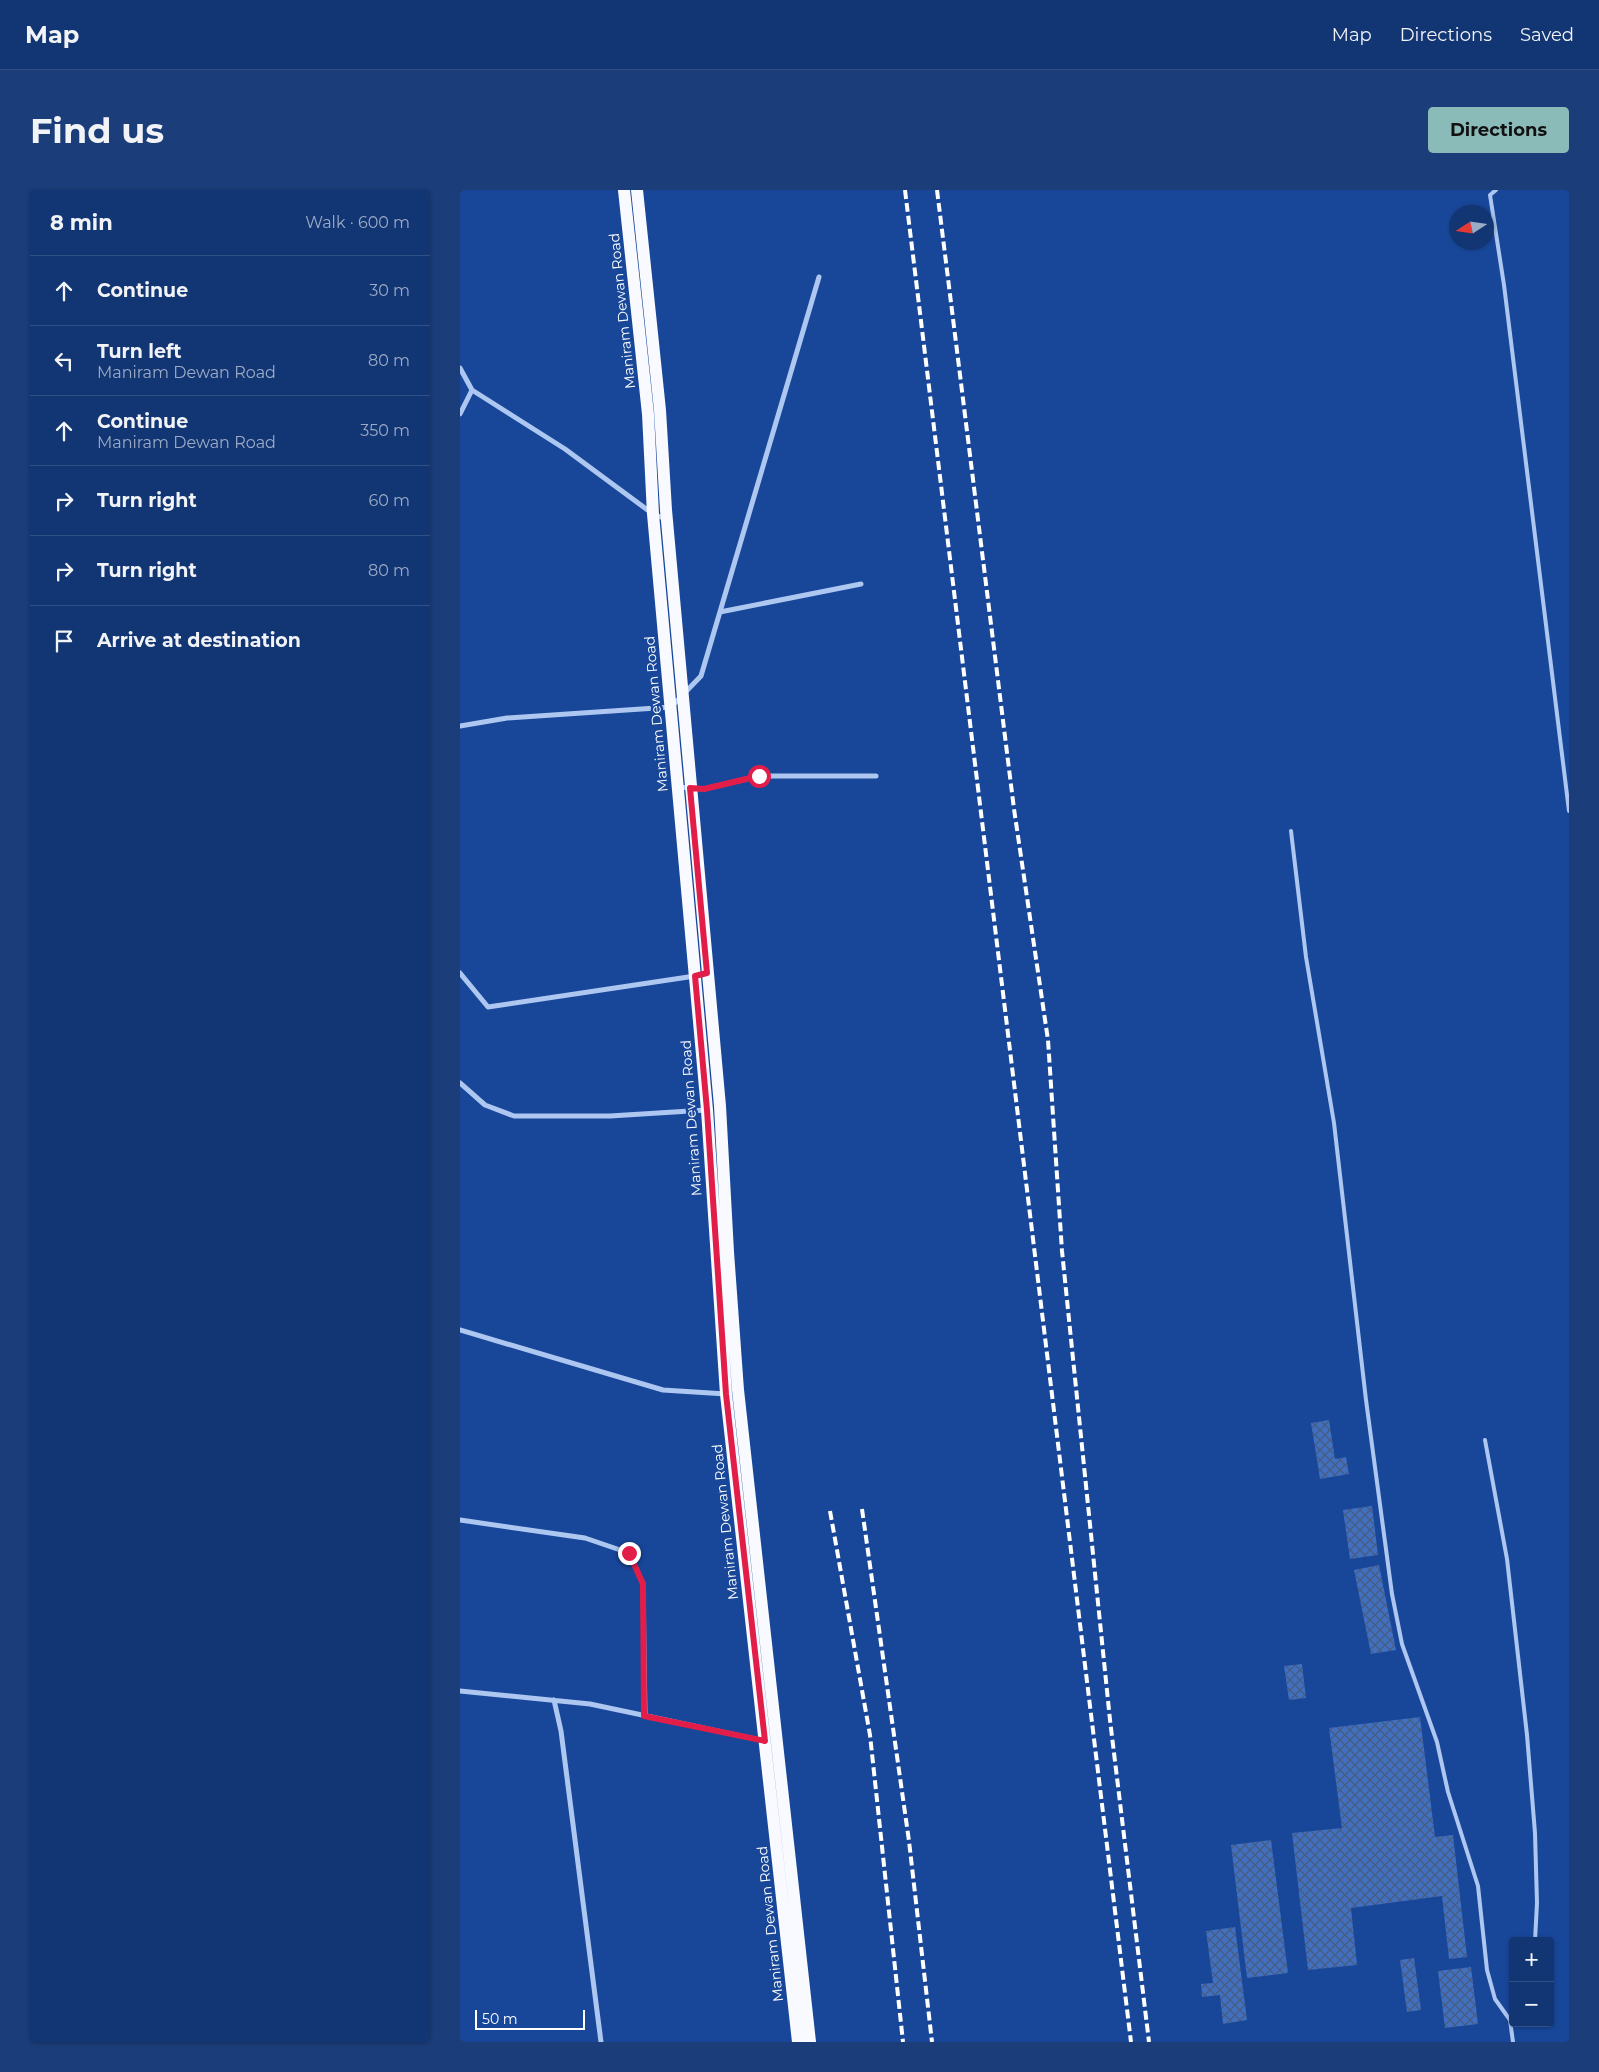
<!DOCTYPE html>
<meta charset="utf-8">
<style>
body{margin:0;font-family:Montserrat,sans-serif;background:#1b3d79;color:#f1f3f6}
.controls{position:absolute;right:15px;bottom:15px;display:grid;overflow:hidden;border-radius:5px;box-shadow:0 1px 4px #0004}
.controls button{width:45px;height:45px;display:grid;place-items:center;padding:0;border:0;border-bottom:1px solid #315086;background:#123574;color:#f1f3f6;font:25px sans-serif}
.compass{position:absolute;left:989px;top:15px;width:45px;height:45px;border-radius:50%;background:#123574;box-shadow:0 1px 4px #0004;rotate:258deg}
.scale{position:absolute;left:15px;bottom:12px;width:110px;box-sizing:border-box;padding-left:5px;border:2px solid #fff;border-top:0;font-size:14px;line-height:18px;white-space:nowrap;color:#fff;-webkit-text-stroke:4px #18479a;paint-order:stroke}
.stop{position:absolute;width:15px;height:15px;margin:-11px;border:4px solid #e11d48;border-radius:50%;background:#fff}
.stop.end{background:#e11d48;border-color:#fff;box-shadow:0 1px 5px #0008}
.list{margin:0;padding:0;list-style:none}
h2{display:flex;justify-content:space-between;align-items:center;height:65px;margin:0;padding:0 20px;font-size:21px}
h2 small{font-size:16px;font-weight:400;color:#9cabc5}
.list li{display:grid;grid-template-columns:32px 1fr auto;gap:15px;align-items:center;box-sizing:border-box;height:70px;padding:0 20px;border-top:1px solid #315086}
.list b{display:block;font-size:19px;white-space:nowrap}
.list p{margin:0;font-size:16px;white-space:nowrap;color:#9cabc5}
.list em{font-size:16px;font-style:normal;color:#9cabc5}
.icon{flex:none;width:28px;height:28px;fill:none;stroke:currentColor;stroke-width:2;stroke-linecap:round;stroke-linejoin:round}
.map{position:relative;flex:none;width:1109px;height:1852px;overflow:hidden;border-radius:5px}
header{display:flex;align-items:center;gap:30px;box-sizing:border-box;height:70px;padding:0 25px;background:#123574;border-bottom:1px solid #315086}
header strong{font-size:24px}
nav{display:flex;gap:28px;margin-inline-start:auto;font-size:18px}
.intro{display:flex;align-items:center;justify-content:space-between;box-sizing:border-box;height:120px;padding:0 30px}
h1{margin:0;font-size:35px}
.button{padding:12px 22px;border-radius:5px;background:#8bbbb9;color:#111;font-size:18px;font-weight:700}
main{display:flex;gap:30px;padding:0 30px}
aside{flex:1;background:#123574;border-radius:5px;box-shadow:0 1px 4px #0004}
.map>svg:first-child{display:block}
.building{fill:url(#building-cross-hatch)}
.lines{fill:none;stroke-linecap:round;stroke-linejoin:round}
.lane{stroke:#adc7f1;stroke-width:4}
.street{stroke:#adc7f1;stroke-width:5}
.primary{stroke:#f8faff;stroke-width:12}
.rail{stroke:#fff;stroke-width:4;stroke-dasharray:9 4;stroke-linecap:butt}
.route{stroke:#e11d48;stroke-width:6}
.labels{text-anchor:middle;stroke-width:5;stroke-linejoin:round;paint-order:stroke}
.street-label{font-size:14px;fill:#fff;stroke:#18479a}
</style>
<header>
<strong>Map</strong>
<nav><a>Map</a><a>Directions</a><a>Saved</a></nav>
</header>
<div class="intro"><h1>Find us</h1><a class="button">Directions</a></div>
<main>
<aside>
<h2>8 min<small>Walk · 600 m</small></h2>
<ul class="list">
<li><svg class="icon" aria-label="ahead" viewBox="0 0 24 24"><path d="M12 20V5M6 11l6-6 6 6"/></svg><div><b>Continue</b></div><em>30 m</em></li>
<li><svg class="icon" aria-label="left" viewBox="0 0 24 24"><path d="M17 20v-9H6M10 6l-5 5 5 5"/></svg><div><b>Turn left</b><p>Maniram Dewan Road</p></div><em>80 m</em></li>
<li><svg class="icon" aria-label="ahead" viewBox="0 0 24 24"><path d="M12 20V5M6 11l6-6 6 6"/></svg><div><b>Continue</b><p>Maniram Dewan Road</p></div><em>350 m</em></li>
<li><svg class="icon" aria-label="right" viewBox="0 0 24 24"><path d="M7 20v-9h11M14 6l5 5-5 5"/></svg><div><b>Turn right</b></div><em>60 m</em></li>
<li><svg class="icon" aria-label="right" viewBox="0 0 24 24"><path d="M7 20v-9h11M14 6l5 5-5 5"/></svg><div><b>Turn right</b></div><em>80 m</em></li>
<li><svg class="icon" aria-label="arrive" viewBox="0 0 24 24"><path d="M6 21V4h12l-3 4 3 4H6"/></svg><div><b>Arrive at destination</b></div></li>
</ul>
</aside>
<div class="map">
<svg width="1109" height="1852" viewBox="0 0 1109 1852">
<defs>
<pattern id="building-cross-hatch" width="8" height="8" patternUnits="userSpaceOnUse" patternTransform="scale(1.25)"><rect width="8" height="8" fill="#4170c1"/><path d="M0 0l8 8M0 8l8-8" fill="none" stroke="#475c81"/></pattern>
</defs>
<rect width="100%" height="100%" fill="#18479a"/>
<path class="building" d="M 869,1230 L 875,1269 L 886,1267 L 889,1284 L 860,1289 L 851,1233 Z
M 912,1316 L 918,1365 L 890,1369 L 883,1320 Z
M 919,1375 L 936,1460 L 911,1464 L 894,1380 Z
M 842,1474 L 846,1508 L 829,1510 L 824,1476 Z
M 960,1527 L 975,1647 L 993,1645 L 1007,1767 L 989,1769 L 982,1706 L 891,1718 L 897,1775 L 848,1780 L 832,1643 L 882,1638 L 869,1538 Z
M 811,1650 L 828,1783 L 787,1788 L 771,1655 Z
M 775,1737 L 787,1830 L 763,1834 L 760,1805 L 742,1807 L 741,1794 L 753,1793 L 746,1741 Z
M 954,1768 L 961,1820 L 947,1822 L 940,1770 Z
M 1011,1777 L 1018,1834 L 985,1838 L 978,1781 Z"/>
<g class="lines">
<path class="lane" d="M 1036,0 L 1030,5 L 1044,95 L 1109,621
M 831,641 L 846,767 L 874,933 L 906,1210 L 932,1404 L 942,1454 L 977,1552 L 988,1602 L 1018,1696 L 1027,1780 L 1035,1809 L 1050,1830 L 1053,1852
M 1025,1250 L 1047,1369 L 1067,1545 L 1075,1643 L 1077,1713 L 1075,1751"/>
<path class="street" d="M 0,178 L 12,200 L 105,259 L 193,324 L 206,329
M 0,224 L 12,200
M 260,422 L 401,394
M 0,536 L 47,528 L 211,517 L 241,486 L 359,87
M 217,597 L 244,599 L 299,586 L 416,586
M 0,783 L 28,817 L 235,786
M 0,893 L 25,915 L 54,926 L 150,926 L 246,920
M 0,1140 L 203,1200 L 266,1204
M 0,1330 L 125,1348 L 169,1363 L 183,1394 L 185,1526
M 0,1501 L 130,1514 L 305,1551
M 94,1510 L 101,1541 L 141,1852"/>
<path class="primary" d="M 164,0 L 188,224 L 193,324 L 247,920 L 266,1204 L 338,1852
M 177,0 L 200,220 L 206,320 L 260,916 L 268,1062 L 278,1200 L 350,1852"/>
<path class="rail" d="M 445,0 L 671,1852
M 477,0 L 554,619 L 588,850 L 602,1061 L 650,1530 L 689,1852
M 402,1319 L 449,1651 L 472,1852
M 370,1321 L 410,1545 L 443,1852"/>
</g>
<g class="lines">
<path class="route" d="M 169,1363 L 183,1394 L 184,1526 L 305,1551 L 266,1204 L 247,920 L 235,786 L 247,783 L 230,598 L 244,599 L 299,586"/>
</g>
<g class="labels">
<g class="street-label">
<text transform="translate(162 121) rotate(-96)" y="5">Maniram Dewan Road</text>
<text transform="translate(196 524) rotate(-95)" y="5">Maniram Dewan Road</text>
<text transform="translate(231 928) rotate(-94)" y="5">Maniram Dewan Road</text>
<text transform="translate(265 1332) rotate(-96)" y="5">Maniram Dewan Road</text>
<text transform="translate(310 1734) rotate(-96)" y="5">Maniram Dewan Road</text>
</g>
</g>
</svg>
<div class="controls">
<button>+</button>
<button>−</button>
</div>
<svg class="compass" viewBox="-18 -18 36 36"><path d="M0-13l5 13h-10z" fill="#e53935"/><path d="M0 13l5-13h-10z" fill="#9cabc5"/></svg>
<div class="scale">50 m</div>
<div class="stop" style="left:299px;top:586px"></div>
<div class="stop end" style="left:169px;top:1363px"></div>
</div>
</main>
